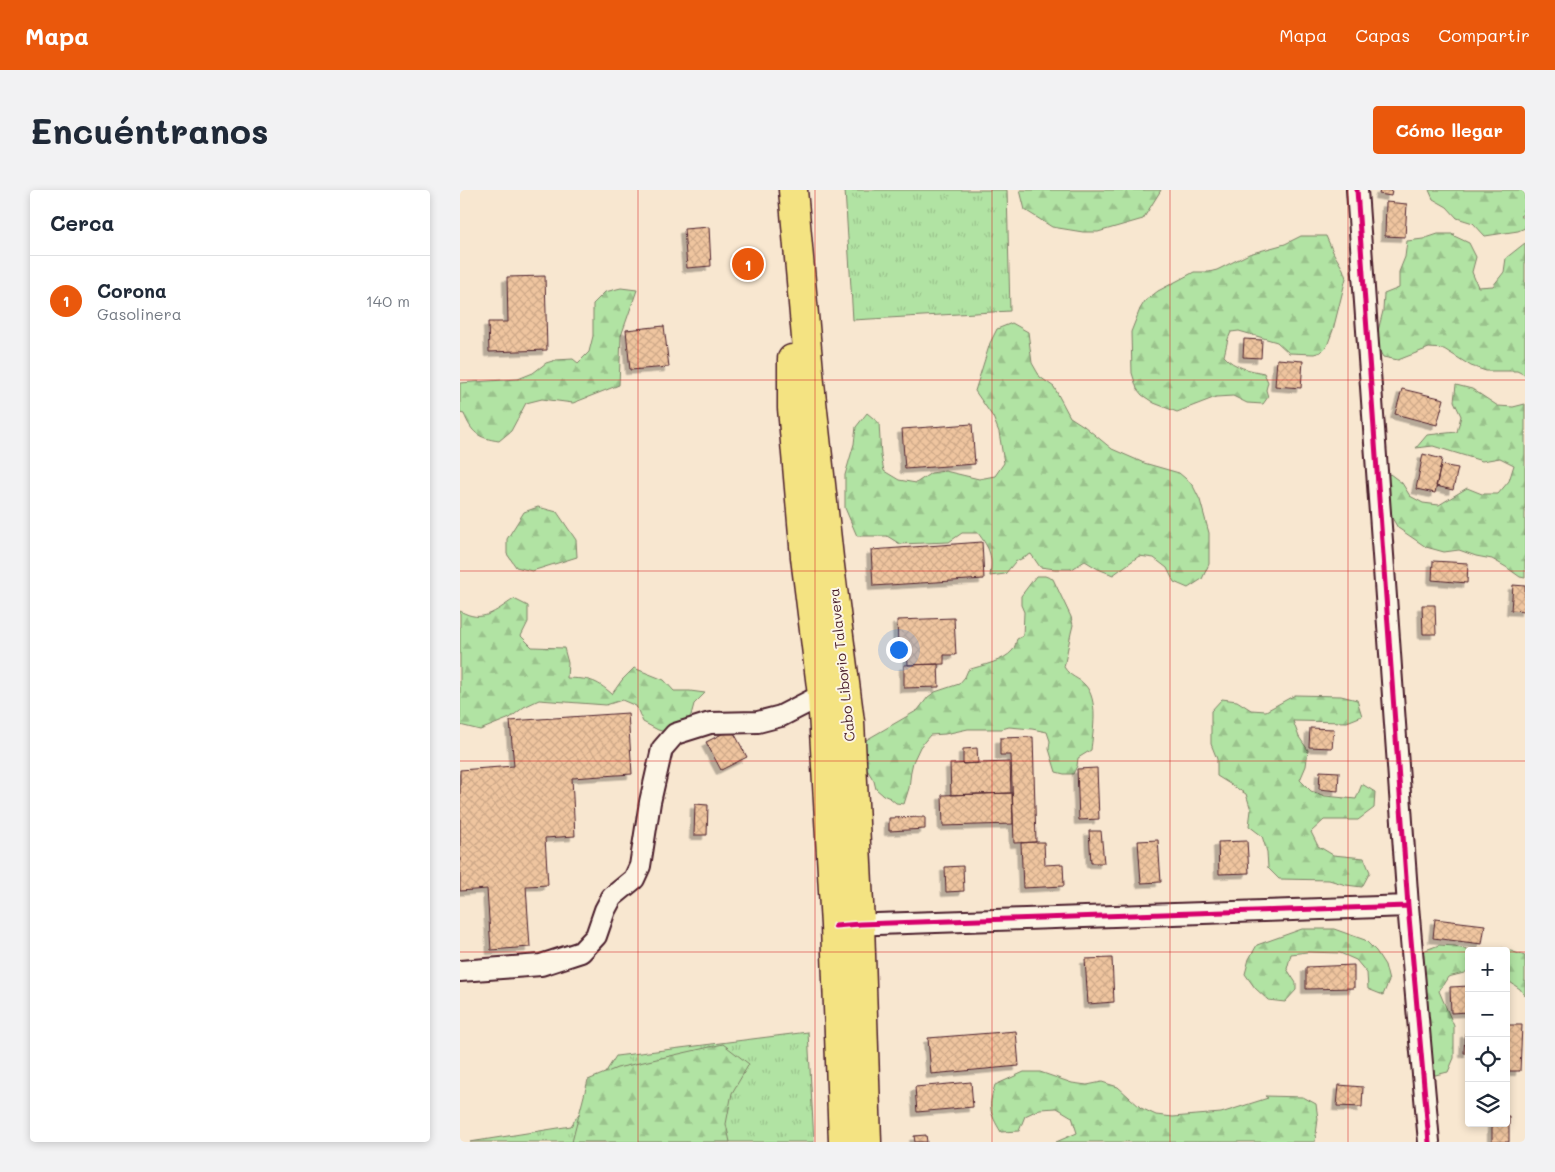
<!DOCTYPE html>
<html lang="es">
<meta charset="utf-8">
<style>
body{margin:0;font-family:Mali,sans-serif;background:#f2f2f3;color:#1f2937}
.controls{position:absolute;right:15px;bottom:15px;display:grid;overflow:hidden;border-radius:5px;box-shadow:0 2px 8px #0003}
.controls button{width:45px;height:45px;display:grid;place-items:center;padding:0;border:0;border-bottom:1px solid #e0e1e3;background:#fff;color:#1f2937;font:25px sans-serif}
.you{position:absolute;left:438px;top:459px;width:18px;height:18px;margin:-12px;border:4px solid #fff;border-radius:50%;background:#1a73e8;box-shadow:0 0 0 8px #1a73e833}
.badge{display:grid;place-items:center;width:32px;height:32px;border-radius:50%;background:#ea580c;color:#fff;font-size:16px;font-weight:700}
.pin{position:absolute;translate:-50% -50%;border:2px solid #fff;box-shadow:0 1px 5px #0006}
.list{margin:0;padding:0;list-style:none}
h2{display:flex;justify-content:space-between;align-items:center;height:65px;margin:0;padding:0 20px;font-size:21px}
h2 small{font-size:16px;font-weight:400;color:#747a83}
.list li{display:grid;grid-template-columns:32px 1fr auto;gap:15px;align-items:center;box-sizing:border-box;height:90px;padding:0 20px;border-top:1px solid #e0e1e3}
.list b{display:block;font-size:19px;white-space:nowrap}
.list p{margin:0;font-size:16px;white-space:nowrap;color:#747a83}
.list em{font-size:16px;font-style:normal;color:#747a83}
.icon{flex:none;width:28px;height:28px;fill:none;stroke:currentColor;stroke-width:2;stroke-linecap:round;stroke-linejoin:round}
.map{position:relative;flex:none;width:1065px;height:952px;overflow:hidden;border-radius:5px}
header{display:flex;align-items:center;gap:30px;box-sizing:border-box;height:70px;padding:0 25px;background:#ea580c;color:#fff}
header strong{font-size:24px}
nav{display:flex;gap:28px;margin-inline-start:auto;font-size:18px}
.intro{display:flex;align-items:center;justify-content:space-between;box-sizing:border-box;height:120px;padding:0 30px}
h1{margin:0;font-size:35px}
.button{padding:12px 22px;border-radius:5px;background:#ea580c;color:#fff;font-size:18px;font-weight:700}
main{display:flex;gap:30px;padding:0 30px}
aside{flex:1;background:#fff;border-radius:5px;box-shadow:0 2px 8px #0003}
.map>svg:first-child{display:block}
.grass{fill:url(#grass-tufts);stroke:#7e8167}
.forest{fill:url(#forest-firs);stroke:#7e8167}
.building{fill:url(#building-cross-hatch);stroke:#4a1f2b;filter:url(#shadow)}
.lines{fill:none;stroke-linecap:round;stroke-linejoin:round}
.minor-casing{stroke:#4a1f2b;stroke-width:24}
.highway-casing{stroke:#4a1f2b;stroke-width:31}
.minor{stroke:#fcf5e5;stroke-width:20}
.highway{stroke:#f4e382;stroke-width:28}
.cycleway-casing{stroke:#fcf5e5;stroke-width:8}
.cycleway{stroke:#d6006c;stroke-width:5}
.grid{fill:none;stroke:#d62828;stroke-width:1;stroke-opacity:0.55}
.labels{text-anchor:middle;stroke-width:4;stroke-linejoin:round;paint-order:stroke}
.street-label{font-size:14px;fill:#4a1f2b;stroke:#fcf5e5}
</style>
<header>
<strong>Mapa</strong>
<nav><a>Mapa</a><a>Capas</a><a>Compartir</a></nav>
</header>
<div class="intro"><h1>Encuéntranos</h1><a class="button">Cómo llegar</a></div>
<main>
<aside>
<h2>Cerca<small></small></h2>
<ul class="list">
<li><span class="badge">1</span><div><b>Corona</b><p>Gasolinera</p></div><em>140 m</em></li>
</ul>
</aside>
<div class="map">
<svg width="1065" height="952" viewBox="0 0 1065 952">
<defs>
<pattern id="grass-tufts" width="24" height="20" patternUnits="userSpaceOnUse" patternTransform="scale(1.25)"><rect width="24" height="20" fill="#b1e3a3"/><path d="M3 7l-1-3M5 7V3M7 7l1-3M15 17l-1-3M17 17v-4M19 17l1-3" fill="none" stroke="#9ac28c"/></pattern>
<pattern id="forest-firs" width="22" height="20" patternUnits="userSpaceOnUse" patternTransform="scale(1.25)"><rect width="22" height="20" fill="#b1e3a3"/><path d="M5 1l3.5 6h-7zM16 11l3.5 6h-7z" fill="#9ac28c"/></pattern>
<pattern id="building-cross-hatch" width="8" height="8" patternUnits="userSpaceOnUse" patternTransform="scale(1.25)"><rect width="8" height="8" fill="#efc59f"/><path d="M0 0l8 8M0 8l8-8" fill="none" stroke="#cea989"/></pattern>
<filter id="shadow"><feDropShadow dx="-4.5" dy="4.5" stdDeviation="0" flood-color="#0004"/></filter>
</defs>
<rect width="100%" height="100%" fill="#f8e7d0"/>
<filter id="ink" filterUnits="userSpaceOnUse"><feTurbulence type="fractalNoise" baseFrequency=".02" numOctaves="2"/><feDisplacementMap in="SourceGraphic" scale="10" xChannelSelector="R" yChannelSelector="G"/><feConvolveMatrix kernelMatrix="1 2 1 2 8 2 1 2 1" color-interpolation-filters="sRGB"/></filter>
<g filter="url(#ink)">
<path class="grass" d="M 385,0 L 547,0 L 550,121 L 393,130 Z
M 348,842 L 354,952 L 10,952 L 111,936 L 156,866 Z"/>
<path class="forest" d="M 560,0 L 701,0 L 683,29 L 638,42 L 623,42 L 592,37 L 565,20 Z
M 969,0 L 1065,0 L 1065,23 L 1060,26 L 1065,29 L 1065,38 L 1058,41 L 1025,46 L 1013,33 L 997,28 L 987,17 L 973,9 Z
M 978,44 L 995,44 L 992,45 L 1009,53 L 1016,67 L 1012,82 L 1018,97 L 1033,96 L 1044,82 L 1046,68 L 1065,53 L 1065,185 L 1057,181 L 1026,181 L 1011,176 L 984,159 L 969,158 L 938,170 L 923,167 L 915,153 L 923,121 L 924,104 L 939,98 L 939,82 L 945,67 L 947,51 L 963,49 Z
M 841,46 L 866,46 L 874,64 L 883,79 L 886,88 L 873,140 L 867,156 L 861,162 L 854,164 L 829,163 L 817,152 L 779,141 L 771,142 L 768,149 L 764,166 C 774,178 790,180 804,183 L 808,192 L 806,200 L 808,207 L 803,214 L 787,213 L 773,206 L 756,207 L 717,222 L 694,213 L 682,205 L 677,199 L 672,183 L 671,142 L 680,119 L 685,111 L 698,101 L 734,82 L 749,82 L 757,80 L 789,64 L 825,54 Z
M 161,98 L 177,100 L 161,146 L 159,195 L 113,213 L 82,209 L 66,213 L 51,241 L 39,251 C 18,248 12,243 4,224 L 0,223 L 0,193 L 58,189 L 73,183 L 86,173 L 96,170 L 113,169 L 118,173 L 129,162 L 133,146 L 133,114 L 145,102 Z
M 552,133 L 568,142 L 572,173 L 580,187 L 594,197 L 610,227 L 624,236 L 652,259 L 684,273 L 719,283 L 732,294 L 740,310 L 749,343 L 749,374 L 742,389 L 728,398 L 714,392 L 707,378 L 694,368 L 679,366 L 653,385 L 638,379 L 625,371 L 612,379 L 595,379 L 580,377 L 571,364 L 555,372 L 545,384 L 530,386 C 533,366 530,359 518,343 L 502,343 L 489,352 L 440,354 L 427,346 L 397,346 L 385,318 L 385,285 L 394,254 L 396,237 L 407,223 L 419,233 L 421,266 L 424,281 L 439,290 L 456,293 L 471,283 L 485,281 L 519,289 L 535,286 L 544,273 L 539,242 L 533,227 L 515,201 L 530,153 L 537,139 Z
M 996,195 L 1012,199 L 1038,216 L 1053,217 L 1065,214 L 1065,388 L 1060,387 L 1046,377 L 1032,369 L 1016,366 L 999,360 L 984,362 L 966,357 L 938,338 L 921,309 L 916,294 L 930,284 L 942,293 L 950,306 L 963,313 L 979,315 L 1007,298 L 1022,304 L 1038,304 L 1049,291 L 1054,275 L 1040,268 L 1022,271 L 973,256 L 956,258 L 967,245 L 997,242 L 1001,226 L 994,211 Z
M 78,317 L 97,322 L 116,350 L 117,367 L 72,381 L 56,377 L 47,364 L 47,349 L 64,322 Z
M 576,386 L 585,386 L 593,389 L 611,427 L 613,435 L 611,443 L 604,477 C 611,488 618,487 625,495 C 639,510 633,541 631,560 L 618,568 L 617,576 L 613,584 L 604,584 L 596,582 L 589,559 L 590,551 L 587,542 L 572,539 L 549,537 L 542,539 L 508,539 L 485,544 L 470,545 L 460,557 L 453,572 L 451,581 L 449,598 L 444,614 L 436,613 L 430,608 L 423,605 L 416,599 L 414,591 L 406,578 L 400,555 L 406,550 L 458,520 L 468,507 L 475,502 L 499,494 L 505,487 L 508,480 C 522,475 543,472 553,460 C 555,457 556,452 557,449 L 563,446 L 564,422 L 561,415 L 561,406 Z
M 54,409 L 68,416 L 68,432 L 61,446 L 72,457 L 104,458 L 108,473 L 107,488 C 129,489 135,489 152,504 L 162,490 L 174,478 L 204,490 L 214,501 L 230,501 L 245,503 L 234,514 L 230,529 L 216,545 L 198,540 L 183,532 L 176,516 L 162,510 L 146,515 L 79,510 L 64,517 L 50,528 L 20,540 L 0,535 L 0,421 C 23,434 35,421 54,409 Z
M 835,505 L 881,506 L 897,510 L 902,526 L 887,532 L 833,531 L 839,547 L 848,560 L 846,576 L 840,590 L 851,601 L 865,606 L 896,609 L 902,594 L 915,602 L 914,618 L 898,630 L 864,630 L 851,642 L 858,656 L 873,665 L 904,668 L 910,682 L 902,697 L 886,695 L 869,690 L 819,689 L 808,678 L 807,662 L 802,646 L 789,636 L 791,620 L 786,604 L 757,586 L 757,569 L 751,554 L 751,521 L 762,509 L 777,511 L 791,520 L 806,521 Z
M 842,739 L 874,739 L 905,750 L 916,761 L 925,775 L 929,791 L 923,805 L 908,799 L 907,783 L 896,770 L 880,763 L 847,762 L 831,764 L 827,779 L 836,793 L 836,800 L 825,812 L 808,810 L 795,798 L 785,784 L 789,769 L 797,755 Z
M 979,755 L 995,756 L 1010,761 L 1009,761 L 1009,780 L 1004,783 L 988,787 L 979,801 L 994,836 L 994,868 L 988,882 L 971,886 L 961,793 L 963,761 Z
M 1042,758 L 1065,766 L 1065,806 L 1060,799 L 1047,790 L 1046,761 L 1041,761 Z
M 263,854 L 289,874 L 272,903 L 266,934 L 270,952 L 112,952 L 128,890 L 157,878 Z
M 564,882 L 580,882 L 612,893 L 627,895 L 642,892 L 658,897 L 681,918 L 696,925 L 713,927 L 761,923 L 808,908 L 805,906 L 843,907 L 856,914 L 858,929 L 855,952 L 596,952 L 617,943 L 612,927 L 597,918 L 580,919 L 565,926 L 559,941 L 541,942 C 529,922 528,917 535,895 Z"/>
<path class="building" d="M 920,0 L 932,0 L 931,6 L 919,4 Z
M 926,12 L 947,14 L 945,47 L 925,46 Z
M 249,37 L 251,76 L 227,78 L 224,39 Z
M 85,86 L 87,160 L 29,162 L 28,132 L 48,132 L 47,87 Z
M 204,136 L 209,177 L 170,180 L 166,140 Z
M 784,149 L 802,150 L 801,168 L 783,167 Z
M 817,169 L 843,171 L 841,198 L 815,196 Z
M 942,199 L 984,209 L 977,235 L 935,224 Z
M 512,234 L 515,274 L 445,279 L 442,239 Z
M 963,264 L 982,269 L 975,303 L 956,299 Z
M 981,275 L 998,278 L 993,300 L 976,296 Z
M 522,352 L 524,389 L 413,396 L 411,360 Z
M 973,371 L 1008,373 L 1007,393 L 972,390 Z
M 1053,395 L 1065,396 L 1065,421 L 1051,420 Z
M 962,415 L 975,415 L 976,444 L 963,444 Z
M 494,428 L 496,465 L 484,465 L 484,474 L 448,475 L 447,456 L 438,456 L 437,430 Z
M 478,474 L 479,497 L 444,498 L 444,475 Z
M 168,523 L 172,584 L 112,588 L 115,646 L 85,648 L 88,695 L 66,696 L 70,757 L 31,760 L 27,699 L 0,701 L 0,580 L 54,576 L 50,531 Z
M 850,538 L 874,539 L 872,558 L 849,557 Z
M 272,539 L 287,567 L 261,580 L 246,552 Z
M 573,547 L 576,652 L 554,653 L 551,565 L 540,565 L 540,548 Z
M 517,558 L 518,573 L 503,574 L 503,559 Z
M 550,572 L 551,603 L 491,605 L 490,574 Z
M 637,578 L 639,629 L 619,630 L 617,579 Z
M 860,581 L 879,582 L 878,601 L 859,599 Z
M 552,603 L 553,634 L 483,636 L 482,605 Z
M 235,614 L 248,615 L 247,645 L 234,645 Z
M 465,627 L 465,639 L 429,641 L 429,628 Z
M 629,641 L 641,641 L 644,673 L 631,673 Z
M 698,650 L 701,692 L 681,693 L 678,651 Z
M 787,651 L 789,683 L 759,684 L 758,652 Z
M 576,652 L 584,652 L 585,675 L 603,674 L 604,696 L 563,698 L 561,653 Z
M 503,676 L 504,701 L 486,702 L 485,677 Z
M 975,729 L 1025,735 L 1022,754 L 973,748 Z
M 652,768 L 654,812 L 628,814 L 625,769 Z
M 894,775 L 894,798 L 846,799 L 846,777 Z
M 1009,796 L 1009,822 L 991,823 L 990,797 Z
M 1046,835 L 1062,835 L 1060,881 L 1046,881 Z
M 556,841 L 559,876 L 471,884 L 468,848 Z
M 1005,843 L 1009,843 L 1009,863 L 1004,863 Z
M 511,892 L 513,917 L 457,922 L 455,897 Z
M 879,895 L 903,897 L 902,917 L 877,916 Z
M 1046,926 L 1049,926 L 1049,952 L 1032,952 L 1032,933 L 1046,933 Z
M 466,945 L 467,952 L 455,952 L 454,946 Z"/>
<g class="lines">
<defs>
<path id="minor" d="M 897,0 L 948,716 L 969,952
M 388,735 L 948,716
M 0,781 L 81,775 L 121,762 L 136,746 L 145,720 L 152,707 L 174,689 L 180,676 L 190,612 L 202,559 L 215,544 L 250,533 L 298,532 L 321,526 L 362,505"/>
<path id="highway" d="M 333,0 L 350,193 L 369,368 L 390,532 L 400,734 L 407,952
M 332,169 L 332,218 L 345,367 L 362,505 L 375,736 L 383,952"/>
</defs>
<use href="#minor" class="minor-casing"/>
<use href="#highway" class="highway-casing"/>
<use href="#minor" class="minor"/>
<use href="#highway" class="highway"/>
<defs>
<path id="cycleway" d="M 897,0 L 948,716 L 969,952
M 375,736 L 400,734 L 948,716"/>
</defs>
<use href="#cycleway" class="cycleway-casing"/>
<use href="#cycleway" class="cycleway"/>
</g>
</g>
<path class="grid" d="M 178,0 L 178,952M 355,0 L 355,952M 532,0 L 532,952M 710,0 L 710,952M 888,0 L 888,952M 0,190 L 1065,190M 0,381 L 1065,381M 0,571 L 1065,571M 0,762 L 1009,762M 1046,762 L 1065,762"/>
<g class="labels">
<g class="street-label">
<text transform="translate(382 475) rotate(-96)" y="5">Cabo Liborio Talavera</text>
</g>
</g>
</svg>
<div class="controls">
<button>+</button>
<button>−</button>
<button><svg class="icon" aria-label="locate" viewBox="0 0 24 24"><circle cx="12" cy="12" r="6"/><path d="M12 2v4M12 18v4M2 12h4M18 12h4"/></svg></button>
<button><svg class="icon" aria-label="layers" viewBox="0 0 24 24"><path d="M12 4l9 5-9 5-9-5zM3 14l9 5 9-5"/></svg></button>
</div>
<div class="you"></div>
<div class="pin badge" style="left:288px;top:74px">1</div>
</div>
</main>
